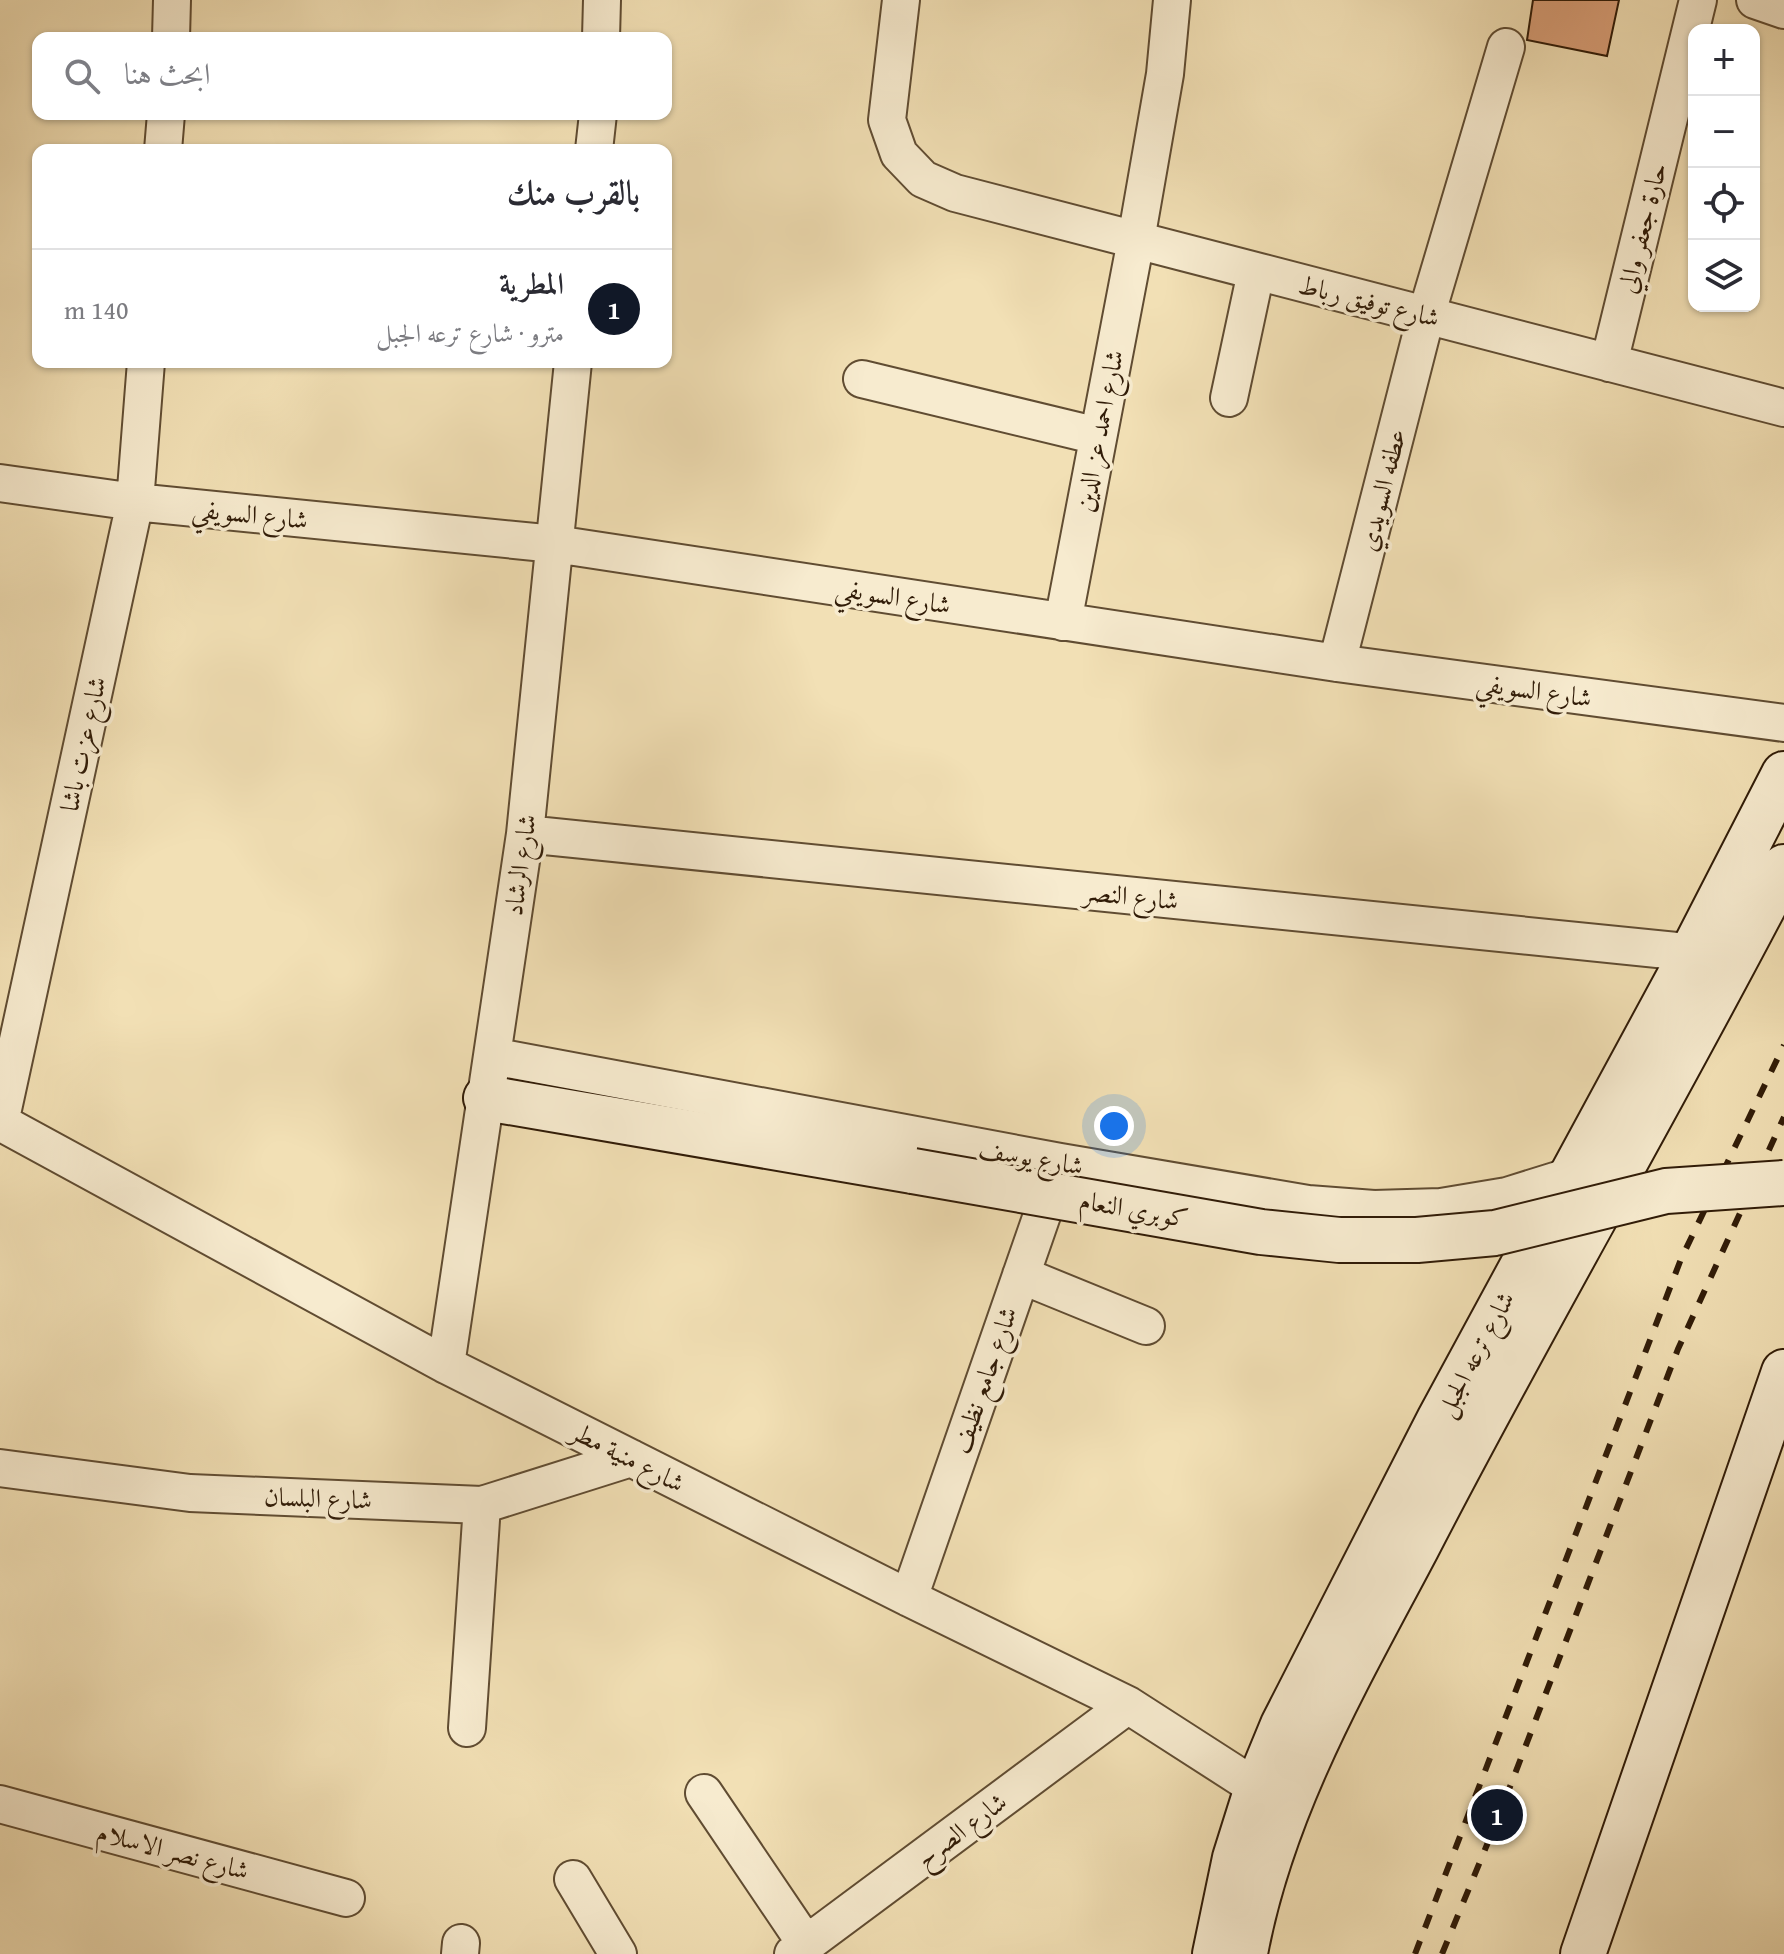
<!DOCTYPE html>
<html lang="ar">
<meta charset="utf-8">
<style>
body{margin:0;font-family:"Gentium Book Plus",Amiri,serif;background:#f7f7f7;color:#2b2b33;direction:rtl}
.controls{position:absolute;right:24px;top:24px;display:grid;overflow:hidden;border-radius:16px;box-shadow:0 2px 6px #0004}
.controls button{width:72px;height:72px;display:grid;place-items:center;padding:0;border:0;border-bottom:2px solid #e1e1e2;background:#fff;color:#2b2b33;font:40px sans-serif}
.you{position:absolute;left:1114px;top:1126px;width:28px;height:28px;margin:-20px;border:6px solid #fff;border-radius:50%;background:#1a73e8;box-shadow:0 0 0 12px #1a73e833}
.badge{display:grid;place-items:center;width:52px;height:52px;border-radius:50%;background:#111827;color:#fff;font-size:26px;font-weight:700}
.pin{position:absolute;translate:-50% -50%;border:4px solid #fff;box-shadow:0 2px 8px #0006}
.list{margin:0;padding:0;list-style:none}
h2{display:flex;justify-content:space-between;align-items:center;height:104px;margin:0;padding:0 32px;font-size:34px}
h2 small{font-size:26px;font-weight:400;color:#7c7c81}
.list li{display:grid;grid-template-columns:52px 1fr auto;gap:24px;align-items:center;box-sizing:border-box;height:120px;padding:0 32px;border-top:2px solid #e1e1e2}
.list b{display:block;font-size:30px;white-space:nowrap}
.list p{margin:0;font-size:26px;white-space:nowrap;color:#7c7c81}
.list em{font-size:26px;font-style:normal;color:#7c7c81}
.icon{flex:none;width:44px;height:44px;fill:none;stroke:currentColor;stroke-width:2;stroke-linecap:round;stroke-linejoin:round}
.map{position:relative;flex:none;width:1784px;height:1954px;overflow:hidden;direction:ltr}
.search{position:absolute;background:#fff;box-shadow:0 2px 6px #0004;left:32px;top:32px;width:640px;height:88px;display:flex;align-items:center;gap:20px;box-sizing:border-box;padding:0 28px;border-radius:16px;color:#7c7c81;font-size:30px}
.panel{position:absolute;background:#fff;box-shadow:0 2px 6px #0004;left:32px;top:144px;width:640px;height:224px;border-radius:16px;direction:rtl}
.map>svg:first-child{display:block}
.building{fill:#d89e77;stroke:#301b07;stroke-width:2}
.lines{fill:none;stroke-linecap:round;stroke-linejoin:round}
.street-casing{stroke:#604c32;stroke-width:40}
.secondary-casing{stroke:#301b07;stroke-width:48}
.street{stroke:#f7ebcf;stroke-width:36}
.secondary{stroke:#f7ebcf;stroke-width:44}
.rail{stroke:#301b07;stroke-width:6;stroke-dasharray:14 14;stroke-linecap:butt}
.secondary-bridge-casing{stroke:#301b07;stroke-width:48;stroke-linecap:butt}
.secondary-bridge{stroke:#f7ebcf;stroke-width:44}
.labels{text-anchor:middle;stroke-width:7;stroke-linejoin:round;paint-order:stroke}
.street-label{font-size:26px;fill:#301b07;stroke:#f7ebcf}
</style>
<div class="map">
<svg width="1784" height="1954" viewBox="0 0 1784 1954">
<rect width="100%" height="100%" fill="#f2e0b5"/>
<filter id="stains"><feTurbulence type="fractalNoise" baseFrequency=".0025" numOctaves="4"/><feColorMatrix values="0 0 0 0 .2 0 0 0 0 .09 0 0 0 0 .02 0 0 0 .5 -.17"/></filter>
<radialGradient id="worn" r=".72"><stop offset=".6" stop-color="#630" stop-opacity="0"/><stop offset="1" stop-color="#630" stop-opacity=".3"/></radialGradient>
<path class="building" d="M 1533,0 L 1619,0 L 1607,56 L 1527,40 Z"/>
<g class="lines">
<defs>
<path id="street" d="M 901,0 L 887,120 L 899,154 L 923,179 L 955,193 L 1784,408
M 1755,0 L 1784,10
M 171,38 L 172,0
M 601,38 L 602,0
M 163,150 L 166,114
M 594,150 L 598,114
M 1609,363 L 1698,0
M 862,379 L 1098,436
M 1229,398 L 1256,272
M 0,483 L 135,502 L 555,544 L 1337,663 L 1784,723
M 1063,622 L 1136,240 L 1165,74 L 1172,0
M 1337,663 L 1426,316 L 1506,47
M 525,834 L 1716,955
M 492,1056 L 1060,1162 L 1308,1204 L 1374,1209 L 1441,1207 L 1507,1196 L 1571,1176
M 0,1122 L 446,1365 L 909,1598 L 1128,1705 L 1257,1788
M 0,1123 L 135,502 L 146,362
M 1021,1275 L 1146,1326
M 446,1365 L 525,834 L 573,362
M 0,1468 L 190,1493 L 482,1505 L 631,1458
M 909,1598 L 1058,1169
M 467,1728 L 482,1505
M 704,1793 L 806,1944
M 0,1804 L 346,1898
M 573,1879 L 618,1954
M 460,1954 L 461,1943
M 793,1954 L 1128,1705"/>
<path id="secondary" d="M 486,1098 L 913,1171
M 1246,1948 C 1274,1803 1349,1676 1417,1547 C 1535,1318 1666,1096 1784,867
M 1215,1954 L 1235,1858 L 1257,1788 L 1283,1725 L 1439,1420 L 1692,953 L 1784,774
M 1583,1954 L 1784,1372"/>
</defs>
<use href="#street" class="street-casing"/>
<use href="#secondary" class="secondary-casing"/>
<use href="#street" class="street"/>
<use href="#secondary" class="secondary"/>
<path class="rail" d="M 1415,1954 L 1681,1259 L 1784,1045
M 1442,1954 L 1498,1818 L 1678,1349 L 1784,1117"/>
<defs>
<path id="secondary-bridge" d="M 913,1171 L 1261,1232 L 1339,1240 L 1417,1240 L 1495,1233 L 1666,1191 L 1784,1183"/>
</defs>
<use href="#secondary-bridge" class="secondary-bridge-casing"/>
<use href="#secondary-bridge" class="secondary-bridge"/>
</g>
<g class="labels">
<g class="street-label">
<text transform="translate(1642 228) rotate(-76)" y="9">حارة جعفر والي</text>
<text transform="translate(1369 301) rotate(14)" y="9">شارع توفيق رباط</text>
<text transform="translate(1099 431) rotate(-79)" y="9">شارع احمد عز الدين</text>
<text transform="translate(1382 490) rotate(-76)" y="9">عطفه السويدي</text>
<text transform="translate(250 514) rotate(6)" y="9">شارع السويفي</text>
<text transform="translate(893 596) rotate(9)" y="9">شارع السويفي</text>
<text transform="translate(1534 690) rotate(8)" y="9">شارع السويفي</text>
<text transform="translate(83 744) rotate(-78)" y="9">شارع عزت باشا</text>
<text transform="translate(520 865) rotate(-82)" y="9">شارع الرشاد</text>
<text transform="translate(1131 896) rotate(6)" y="9">شارع النصر</text>
<text transform="translate(1031 1157) rotate(10)" y="9">شارع يوسف</text>
<text transform="translate(1134 1209) rotate(10)" y="9">كوبري النعام</text>
<text transform="translate(1475 1354) rotate(-62)" y="9">شارع ترعه الجبل</text>
<text transform="translate(984 1380) rotate(-71)" y="9">شارع جامع نظيف</text>
<text transform="translate(628 1457) rotate(27)" y="9">شارع منية مطر</text>
<text transform="translate(318 1498) rotate(2)" y="9">شارع البلسان</text>
<text transform="translate(961 1830) rotate(-37)" y="9">شارع الصرح</text>
<text transform="translate(173 1851) rotate(15)" y="9">شارع نصر الاسلام</text>
</g>
</g>
<rect width="100%" height="100%" filter="url(#stains)"/>
<rect width="100%" height="100%" fill="url(#worn)"/>
</svg>
<div class="controls">
<button>+</button>
<button>−</button>
<button><svg class="icon" aria-label="locate" viewBox="0 0 24 24"><circle cx="12" cy="12" r="6"/><path d="M12 2v4M12 18v4M2 12h4M18 12h4"/></svg></button>
<button><svg class="icon" aria-label="layers" viewBox="0 0 24 24"><path d="M12 4l9 5-9 5-9-5zM3 14l9 5 9-5"/></svg></button>
</div>
<div class="you"></div>
<div class="pin badge" style="left:1497px;top:1815px">1</div>
<div class="search"><svg class="icon" aria-label="search" viewBox="0 0 24 24"><circle cx="10" cy="10" r="6"/><path d="M15 15l6 6"/></svg>ابحث هنا</div>
<section class="panel">
<h2>بالقرب منك<small></small></h2>
<ul class="list">
<li><span class="badge">1</span><div><b>المطرية</b><p>مترو · شارع ترعه الجبل</p></div><em>140 m</em></li>
</ul>
</section>
</div>
